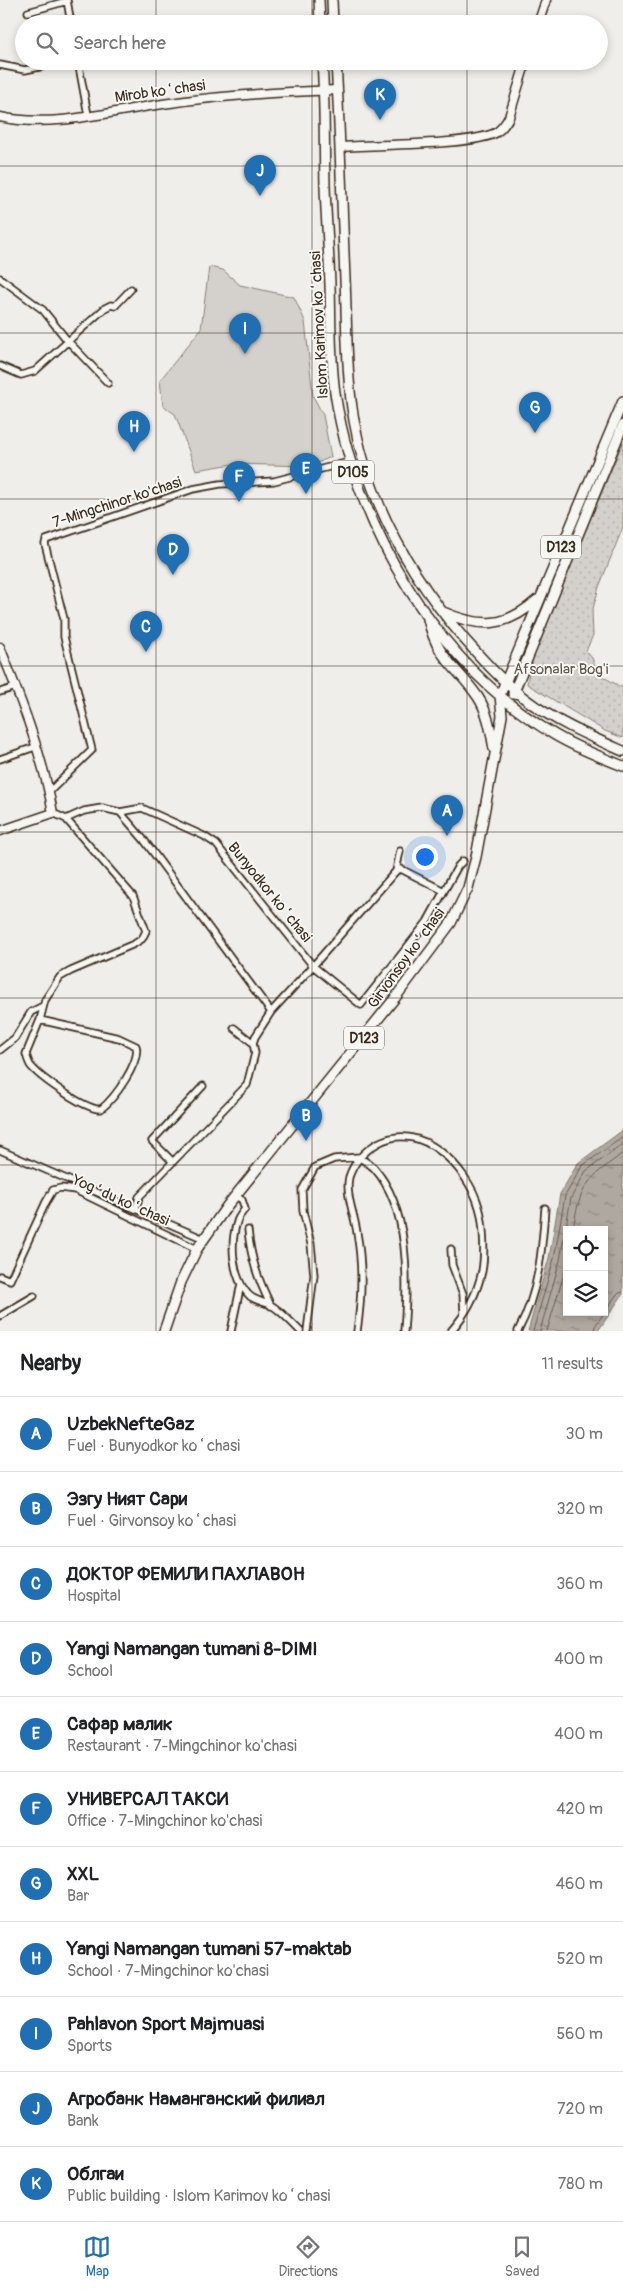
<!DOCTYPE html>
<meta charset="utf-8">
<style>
body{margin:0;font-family:Pangolin,sans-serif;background:#f2f2f2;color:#202124}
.controls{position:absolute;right:15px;bottom:15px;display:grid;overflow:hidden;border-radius:0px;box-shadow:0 2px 8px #0003}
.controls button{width:45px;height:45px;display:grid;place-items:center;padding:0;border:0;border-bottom:1px solid #e0e0e0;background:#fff;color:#202124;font:25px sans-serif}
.you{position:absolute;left:424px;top:856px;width:18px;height:18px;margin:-12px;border:4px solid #fff;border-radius:50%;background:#1a73e8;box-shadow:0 0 0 8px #1a73e833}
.badge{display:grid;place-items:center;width:32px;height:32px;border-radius:50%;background:#1f6fb2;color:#fff;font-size:16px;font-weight:700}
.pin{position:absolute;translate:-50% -41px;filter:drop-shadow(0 1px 2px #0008)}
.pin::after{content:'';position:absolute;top:26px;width:18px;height:15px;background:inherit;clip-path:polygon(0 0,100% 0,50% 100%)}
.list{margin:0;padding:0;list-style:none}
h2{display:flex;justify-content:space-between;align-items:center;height:65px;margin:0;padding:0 20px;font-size:21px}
h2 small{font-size:16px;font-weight:400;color:#757577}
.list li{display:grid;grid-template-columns:32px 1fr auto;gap:15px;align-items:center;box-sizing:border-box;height:75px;padding:0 20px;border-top:1px solid #e0e0e0}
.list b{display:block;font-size:19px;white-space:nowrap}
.list p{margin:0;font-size:16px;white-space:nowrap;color:#757577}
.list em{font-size:16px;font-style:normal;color:#757577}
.icon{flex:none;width:28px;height:28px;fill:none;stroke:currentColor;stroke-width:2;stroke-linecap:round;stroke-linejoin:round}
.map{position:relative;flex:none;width:623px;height:1331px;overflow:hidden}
.search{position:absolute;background:#fff;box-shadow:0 2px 8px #0003;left:15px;right:15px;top:15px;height:55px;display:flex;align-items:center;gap:12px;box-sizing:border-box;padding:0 18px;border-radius:28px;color:#757577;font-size:19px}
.sheet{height:890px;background:#fff}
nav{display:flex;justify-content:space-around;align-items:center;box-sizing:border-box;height:70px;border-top:1px solid #e0e0e0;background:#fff;font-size:14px;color:#757577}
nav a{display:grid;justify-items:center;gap:2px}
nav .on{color:#1f6fb2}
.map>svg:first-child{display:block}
.grass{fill:#d4d1cc;stroke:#887e75}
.park{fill:url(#park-dots);stroke:#887e75}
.water{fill:url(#water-ripples);stroke:#81766d;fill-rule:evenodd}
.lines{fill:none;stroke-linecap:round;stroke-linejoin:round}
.shore{stroke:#695c52;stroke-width:1}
.street-casing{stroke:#3b2a1e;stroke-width:9}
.secondary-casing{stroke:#3b2a1e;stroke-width:11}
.primary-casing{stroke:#3b2a1e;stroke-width:12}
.street{stroke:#f6f6f2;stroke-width:5.5}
.secondary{stroke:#f6f6f2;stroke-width:8}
.primary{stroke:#f6f6f2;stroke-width:9}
.grid{fill:none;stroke:#3b2a1e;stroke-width:1;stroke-opacity:0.55}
.labels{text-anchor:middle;stroke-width:4;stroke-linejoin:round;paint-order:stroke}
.shield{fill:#f6f6f2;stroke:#73675e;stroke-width:1}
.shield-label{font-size:14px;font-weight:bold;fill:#3b2a1e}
.street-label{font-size:15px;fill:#3b2a1e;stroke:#f6f6f2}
.park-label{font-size:15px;fill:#61544a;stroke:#f6f6f2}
</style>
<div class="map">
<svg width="623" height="1331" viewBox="0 0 623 1331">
<defs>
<pattern id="park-dots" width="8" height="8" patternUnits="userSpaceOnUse" patternTransform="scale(1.25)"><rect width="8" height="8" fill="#d4d1cc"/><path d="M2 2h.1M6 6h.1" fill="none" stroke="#b7b4af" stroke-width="1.8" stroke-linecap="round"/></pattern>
<pattern id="water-ripples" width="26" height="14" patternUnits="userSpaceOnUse" patternTransform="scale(1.25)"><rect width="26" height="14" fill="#afa8a1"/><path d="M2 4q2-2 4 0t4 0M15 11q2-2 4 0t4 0" fill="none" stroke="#908983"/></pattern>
</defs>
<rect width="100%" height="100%" fill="#efeeea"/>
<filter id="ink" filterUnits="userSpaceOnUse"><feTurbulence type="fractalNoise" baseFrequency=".02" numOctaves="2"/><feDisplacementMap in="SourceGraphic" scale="10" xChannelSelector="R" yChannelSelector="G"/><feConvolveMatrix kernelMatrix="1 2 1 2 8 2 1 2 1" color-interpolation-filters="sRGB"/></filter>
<g filter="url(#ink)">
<path class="grass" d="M 209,267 L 223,270 L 240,285 L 294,297 L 305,321 L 313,396 L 323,415 L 331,457 L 310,466 L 233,464 L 196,470 L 175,414 L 163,406 L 160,380 L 201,329 Z"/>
<path class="park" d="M 623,442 L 623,527 L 599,587 L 592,612 L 593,635 L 586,651 L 592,658 L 598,674 L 623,688 L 623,738 L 605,731 L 527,684 L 531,660 Z"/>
<path class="water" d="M 623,1130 L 623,1294 L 598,1331 L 528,1331 L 549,1258 L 560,1194 L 578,1163 ZM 567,1230 L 604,1230 L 604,1312 L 567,1312 Z"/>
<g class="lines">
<path class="shore" d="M 573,1230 C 580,1184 587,1180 623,1153
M 533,1331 L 554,1259 L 565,1196 L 582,1166 L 623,1137
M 540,1331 L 560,1260 L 571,1198 L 586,1171 L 623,1144
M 547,1331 L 567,1264
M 594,1331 L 595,1326 L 617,1294 L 623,1292"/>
<defs>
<path id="street" d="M 67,0 L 71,24
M 28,12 L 67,1
M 78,61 L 88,115
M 0,65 L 25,70 L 68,61
M 0,278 L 43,310 L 67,340 L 108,383
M 0,366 L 21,375 L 35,371 L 105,308 L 111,305 L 115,306 L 131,289
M 0,692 L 16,687
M 0,759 L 35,747
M 49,792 L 92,750 L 64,637 L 64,619 L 45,544 L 46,540 L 193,489 L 220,484 L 274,481 L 349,462
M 120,812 L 142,808 L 204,836 L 216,844 L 313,966 L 396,871 L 401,869 L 444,891 L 458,866 L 463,861
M 53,813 L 66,819 L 84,811 L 102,808 L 120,812 L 144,840 L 271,1012
M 396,871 L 400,851
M 40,1020 L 119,1038 L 136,1046 C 141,1062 114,1099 101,1109 C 87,1111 39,1077 30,1065 C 28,1061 27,1058 26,1054 L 40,1020 L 45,1000 L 60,977 L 71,971 L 134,944 L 142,939 L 146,931 L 133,896 L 66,819
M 234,1028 L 253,1043
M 0,1050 L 15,1038 L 31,1012 L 43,1006
M 0,1150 L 204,1239
M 172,1161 L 152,1141 L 203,1086
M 236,1196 L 242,1200 L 245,1209 C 242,1213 238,1217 237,1222 C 230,1243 232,1275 247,1293 C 253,1301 262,1301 271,1305 C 281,1311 292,1323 300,1331
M 136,1209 L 139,1197 L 247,1085 L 255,1053 L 253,1043 L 255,1037 L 271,1012 L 313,966 L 361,1005 L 427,922 L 444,891
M 248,1230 C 251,1260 258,1279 271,1306
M 451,1249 L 452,1265 L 463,1294 L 464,1313
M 0,1276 L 10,1280 L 46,1202 L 53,1190 L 61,1188 L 75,1190 L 197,1249
M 0,1316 L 34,1296
M 231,1331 L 241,1284
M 307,1331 L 314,1275 L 311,1244 L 303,1211 L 302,1190 L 315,1167 L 334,1159 L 359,1157 C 364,1161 370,1164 374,1168 C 410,1208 408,1282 404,1331
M 357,1331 C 362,1298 363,1266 357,1233 C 355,1216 345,1194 349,1177 C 354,1162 364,1151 378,1143 C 421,1119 468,1168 479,1207 C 484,1223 485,1255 482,1271 C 477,1294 466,1314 451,1331
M 518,1331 C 539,1292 542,1251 545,1208"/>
<path id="secondary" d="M 538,24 L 546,0
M 0,117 C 56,129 114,110 170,103 C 226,95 281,92 337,90
M 340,147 C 371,144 475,146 497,132 C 502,128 506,123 509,117 L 526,61
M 0,647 C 21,700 43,756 53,813 L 0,831"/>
<path id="primary" d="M 319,0 L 320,24
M 332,0 L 333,24
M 322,61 C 325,103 324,144 325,186 C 326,219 329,252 330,285 C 331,321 330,358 335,393 C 356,527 436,665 555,735 C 577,748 600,757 623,766
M 336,61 C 340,134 342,207 345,279 C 347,323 346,366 352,408 C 365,496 409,575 466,641 C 484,661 502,681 524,698 C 554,721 589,736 623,751
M 443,612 C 480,628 506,628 537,600
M 428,619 C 438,661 456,665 478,697 C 488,712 491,732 494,749
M 513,694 L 623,425
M 164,1331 L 181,1282 L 197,1249 L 227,1206 L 395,998 L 451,923 L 468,888 L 476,857 L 502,716 L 500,695 L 623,401"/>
</defs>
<use href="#street" class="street-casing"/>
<use href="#secondary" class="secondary-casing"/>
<use href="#primary" class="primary-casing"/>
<use href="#street" class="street"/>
<use href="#secondary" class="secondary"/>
<use href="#primary" class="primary"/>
</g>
</g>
<path class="grid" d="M 156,0 L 156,24M 312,0 L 312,24M 467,0 L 467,24M 156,61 L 156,1331M 312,61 L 312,1331M 467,61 L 467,1331M 0,166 L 623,166M 0,333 L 623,333M 0,499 L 623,499M 0,666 L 623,666M 0,832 L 623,832M 0,998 L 623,998M 0,1165 L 623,1165"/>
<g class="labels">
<g class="shield">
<rect x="332" y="460.5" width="42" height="23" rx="4"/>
<rect x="541" y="535.5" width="40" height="23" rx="4"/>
<rect x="344" y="1026.5" width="40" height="23" rx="4"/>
</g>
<g class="shield-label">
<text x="353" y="477">D105</text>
<text x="561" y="552">D123</text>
<text x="364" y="1043">D123</text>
</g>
<g class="street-label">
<text transform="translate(160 91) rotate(-8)" y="5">Mirob koʻchasi</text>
<text transform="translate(319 325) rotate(-93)" y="5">Islom Karimov koʻchasi</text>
<text transform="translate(117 502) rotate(-18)" y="5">7-Mingchinor ko'chasi</text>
<text transform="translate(270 892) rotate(51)" y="5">Bunyodkor koʻchasi</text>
<text transform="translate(406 958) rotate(-54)" y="5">Girvonsoy koʻchasi</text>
<text transform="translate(121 1200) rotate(24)" y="5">Yogʻdu koʻchasi</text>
</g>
<g class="park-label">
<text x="561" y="674">Afsonalar Bog'i</text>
</g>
</g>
</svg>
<div class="controls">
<button><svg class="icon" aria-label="locate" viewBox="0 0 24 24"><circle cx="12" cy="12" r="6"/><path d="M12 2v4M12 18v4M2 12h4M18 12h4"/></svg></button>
<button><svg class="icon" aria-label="layers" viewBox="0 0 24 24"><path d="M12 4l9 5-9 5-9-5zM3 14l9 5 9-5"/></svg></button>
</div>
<div class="you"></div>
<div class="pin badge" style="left:447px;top:836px">A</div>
<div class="pin badge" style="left:306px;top:1141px">B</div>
<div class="pin badge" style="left:146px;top:652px">C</div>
<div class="pin badge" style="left:173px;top:575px">D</div>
<div class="pin badge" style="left:306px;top:494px">E</div>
<div class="pin badge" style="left:239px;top:502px">F</div>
<div class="pin badge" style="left:535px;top:433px">G</div>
<div class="pin badge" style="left:134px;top:452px">H</div>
<div class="pin badge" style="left:245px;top:354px">I</div>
<div class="pin badge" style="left:260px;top:196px">J</div>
<div class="pin badge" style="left:380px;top:120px">K</div>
<div class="search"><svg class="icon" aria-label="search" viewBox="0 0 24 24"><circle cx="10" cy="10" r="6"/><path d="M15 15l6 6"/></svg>Search here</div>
</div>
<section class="sheet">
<h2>Nearby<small>11 results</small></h2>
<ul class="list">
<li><span class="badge">A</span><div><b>UzbekNefteGaz</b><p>Fuel · Bunyodkor koʻchasi</p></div><em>30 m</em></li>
<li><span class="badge">B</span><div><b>Эзгу Ният Сари</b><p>Fuel · Girvonsoy koʻchasi</p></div><em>320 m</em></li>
<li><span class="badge">C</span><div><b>ДОКТОР ФЕМИЛИ ПАХЛАВОН</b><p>Hospital</p></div><em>360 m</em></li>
<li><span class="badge">D</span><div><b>Yangi Namangan tumani 8-DIMI</b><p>School</p></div><em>400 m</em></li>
<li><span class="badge">E</span><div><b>Сафар малик</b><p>Restaurant · 7-Mingchinor ko'chasi</p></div><em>400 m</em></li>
<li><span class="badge">F</span><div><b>УНИВЕРСАЛ ТАКСИ</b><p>Office · 7-Mingchinor ko'chasi</p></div><em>420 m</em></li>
<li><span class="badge">G</span><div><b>XXL</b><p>Bar</p></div><em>460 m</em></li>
<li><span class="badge">H</span><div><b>Yangi Namangan tumani 57-maktab</b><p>School · 7-Mingchinor ko'chasi</p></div><em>520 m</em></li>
<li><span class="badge">I</span><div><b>Pahlavon Sport Majmuasi</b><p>Sports</p></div><em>560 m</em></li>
<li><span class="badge">J</span><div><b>Агробанк Наманганский филиал</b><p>Bank</p></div><em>720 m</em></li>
<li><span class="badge">K</span><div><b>Облгаи</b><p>Public building · Islom Karimov koʻchasi</p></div><em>780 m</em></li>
</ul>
</section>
<nav>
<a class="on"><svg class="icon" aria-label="map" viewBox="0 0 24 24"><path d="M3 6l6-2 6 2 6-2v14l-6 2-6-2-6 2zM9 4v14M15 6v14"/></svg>Map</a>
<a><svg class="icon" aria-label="directions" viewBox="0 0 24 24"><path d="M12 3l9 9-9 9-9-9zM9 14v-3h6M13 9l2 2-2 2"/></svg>Directions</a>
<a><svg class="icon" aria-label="saved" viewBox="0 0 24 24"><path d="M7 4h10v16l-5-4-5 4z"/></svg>Saved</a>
</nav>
